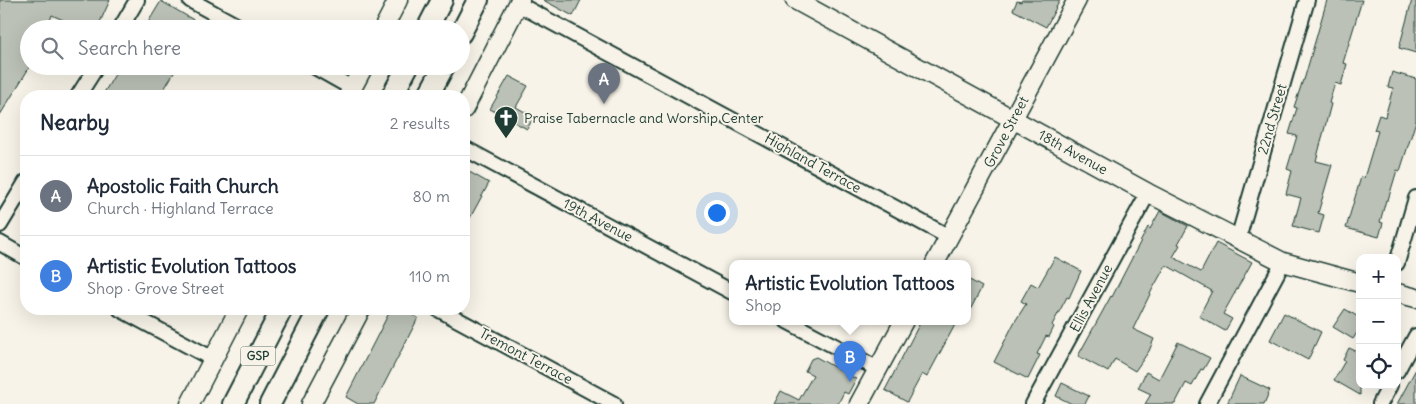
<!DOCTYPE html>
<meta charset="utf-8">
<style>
body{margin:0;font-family:Delius,sans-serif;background:#f6f6f7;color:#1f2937}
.controls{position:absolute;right:15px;bottom:15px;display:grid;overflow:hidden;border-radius:10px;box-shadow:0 5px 20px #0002}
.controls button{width:45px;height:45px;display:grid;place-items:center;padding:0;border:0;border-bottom:1px solid #e0e1e3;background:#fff;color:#1f2937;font:25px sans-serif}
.you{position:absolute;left:716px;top:212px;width:18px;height:18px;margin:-12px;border:4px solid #fff;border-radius:50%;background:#1a73e8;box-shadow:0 0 0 8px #1a73e833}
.badge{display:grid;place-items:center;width:32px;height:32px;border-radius:50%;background:#1f3d34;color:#fff;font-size:16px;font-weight:700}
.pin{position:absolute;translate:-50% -41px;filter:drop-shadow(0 1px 2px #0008)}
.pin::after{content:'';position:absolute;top:26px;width:18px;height:15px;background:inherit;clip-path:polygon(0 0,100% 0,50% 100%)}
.popup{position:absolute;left:729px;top:260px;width:242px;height:65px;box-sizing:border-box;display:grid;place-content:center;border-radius:10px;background:#fff;filter:drop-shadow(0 1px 4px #0005);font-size:16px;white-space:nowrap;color:#747a83}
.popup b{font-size:19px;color:#1f2937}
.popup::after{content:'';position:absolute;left:50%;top:100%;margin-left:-10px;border:10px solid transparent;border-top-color:#fff}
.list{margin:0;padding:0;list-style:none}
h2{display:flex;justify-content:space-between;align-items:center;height:65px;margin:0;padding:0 20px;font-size:21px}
h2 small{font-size:16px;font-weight:400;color:#747a83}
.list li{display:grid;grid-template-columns:32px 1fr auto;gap:15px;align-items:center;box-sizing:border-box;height:80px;padding:0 20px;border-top:1px solid #e0e1e3}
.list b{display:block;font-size:19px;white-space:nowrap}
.list p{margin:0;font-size:16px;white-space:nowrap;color:#747a83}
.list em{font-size:16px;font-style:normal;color:#747a83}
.icon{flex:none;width:28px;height:28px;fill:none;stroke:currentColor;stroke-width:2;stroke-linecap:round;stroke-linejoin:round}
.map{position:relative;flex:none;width:1416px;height:404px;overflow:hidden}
.search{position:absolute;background:#fff;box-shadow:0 5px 20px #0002;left:20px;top:20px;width:450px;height:55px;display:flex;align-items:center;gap:12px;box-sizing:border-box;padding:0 18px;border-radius:28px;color:#747a83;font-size:19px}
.panel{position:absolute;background:#fff;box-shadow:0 5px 20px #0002;left:20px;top:90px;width:450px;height:225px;border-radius:20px}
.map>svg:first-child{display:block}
.building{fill:#bbc1b6;stroke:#1f3d34}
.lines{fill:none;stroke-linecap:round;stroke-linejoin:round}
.minor-casing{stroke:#1f3d34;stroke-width:18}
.major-casing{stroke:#1f3d34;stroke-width:21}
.highway-casing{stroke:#1f3d34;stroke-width:24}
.minor{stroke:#f7f3e8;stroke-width:14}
.major{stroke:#f7f3e8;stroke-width:18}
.highway{stroke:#f7f3e8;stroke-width:20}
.labels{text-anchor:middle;stroke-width:4;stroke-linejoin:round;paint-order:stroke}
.shield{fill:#f7f3e8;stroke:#60746a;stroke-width:1}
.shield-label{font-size:12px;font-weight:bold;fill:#1f3d34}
.poi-label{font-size:14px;fill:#1f3d34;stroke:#f7f3e8;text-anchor:start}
.street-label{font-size:14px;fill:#1f3d34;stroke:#f7f3e8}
</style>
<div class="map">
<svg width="1416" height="404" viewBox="0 0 1416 404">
<rect width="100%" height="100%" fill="#f7f3e8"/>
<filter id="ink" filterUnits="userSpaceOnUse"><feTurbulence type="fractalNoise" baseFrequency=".02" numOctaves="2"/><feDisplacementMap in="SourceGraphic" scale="10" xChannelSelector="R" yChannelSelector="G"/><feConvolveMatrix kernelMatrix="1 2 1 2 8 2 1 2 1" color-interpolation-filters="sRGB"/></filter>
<g filter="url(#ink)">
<path class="building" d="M 0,0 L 110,0 L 97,29 L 83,29 L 52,15 L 47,29 L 29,29 L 29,68 L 0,115 Z
M 543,0 L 581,0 L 573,16 Z
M 1022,0 L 1060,0 L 1046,27 L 1013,10 L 1017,1 L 1021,2 Z
M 1327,0 L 1362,0 L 1343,63 L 1347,64 L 1341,85 L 1335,83 L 1329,103 L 1331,104 L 1316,161 L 1332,165 L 1318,213 L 1324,215 L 1319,233 L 1293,226 L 1301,198 L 1286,194 L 1292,171 L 1287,169 L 1297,136 L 1289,134 L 1297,108 L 1294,107 L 1303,80 L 1304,80 Z
M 1412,0 L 1416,1 L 1416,53 L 1399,48 Z
M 161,1 L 209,29 L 144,29 Z
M 120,66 L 178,66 L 160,96 L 102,96 Z
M 1392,72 L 1416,79 L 1416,121 L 1400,171 L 1397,170 L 1388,200 L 1386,200 L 1380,222 L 1383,223 L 1379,237 L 1346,228 L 1361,177 L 1364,178 L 1378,131 L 1374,130 L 1379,115 L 1385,117 L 1393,88 L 1388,87 Z
M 509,76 L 528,86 L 516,107 L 534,117 L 527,129 L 490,109 Z
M 464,169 L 489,183 L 464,229 Z
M 1160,211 L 1188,226 L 1178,244 L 1180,245 L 1173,257 L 1201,272 L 1216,243 L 1252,262 L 1223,314 L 1232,319 L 1225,331 L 1199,316 L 1212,291 L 1166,265 L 1152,290 L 1133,329 L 1154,339 L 1149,351 L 1135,371 L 1115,359 L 1108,372 L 1078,356 L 1111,296 L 1112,297 L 1148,227 L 1150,229 Z
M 1055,257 L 1081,271 L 1069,298 L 1067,297 L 1052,325 L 1054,327 L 1049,337 L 1046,336 L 1037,354 L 1040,355 L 1028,379 L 994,362 L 1014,323 L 1026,304 L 1021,301 L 1031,283 L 1038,287 Z
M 968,279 L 982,287 L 968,314 Z
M 391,309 L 402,309 L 418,318 L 374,404 L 358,404 L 346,397 Z
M 1345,309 L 1360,318 L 1360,328 L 1353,339 L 1333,327 Z
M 1284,313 L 1321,332 L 1308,360 L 1270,340 Z
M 921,321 L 957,321 L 927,377 L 922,374 L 907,402 L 885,390 Z
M 1178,342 L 1210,358 L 1203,370 L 1201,369 L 1192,386 L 1186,383 L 1175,404 L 1145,404 L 1151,394 L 1138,388 L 1146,372 L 1159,379 Z
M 1349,348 L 1360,353 L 1360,395 L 1334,380 L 1345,361 L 1343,360 Z
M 816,357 L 856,379 L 848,394 L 844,392 L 838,404 L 774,404 L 781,391 L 799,400 L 813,375 L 805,371 L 811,359 Z
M 1416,369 L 1416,404 L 1397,404 Z
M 1240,376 L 1270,390 L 1264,404 L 1227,404 Z
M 1062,383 L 1089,396 L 1085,404 L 1072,404 L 1056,396 Z"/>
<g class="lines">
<defs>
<path id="minor" d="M 190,0 L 243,29
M 518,4 L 949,237
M 120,29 L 137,0
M 313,66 L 352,88
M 78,96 L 97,66
M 464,148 L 732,292
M 0,225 L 26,182
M 1238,239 L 1307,0
M 0,243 L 26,258
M 1397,263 L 1416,198
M 120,309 L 213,359
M 438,309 L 614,404
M 787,321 L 878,369
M 1397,371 L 1416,336
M 1033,404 L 1148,193
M 1207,404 L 1283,262
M 1380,404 L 1390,385"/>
<path id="major" d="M 795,0 L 1148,193 L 1283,262 L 1360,283
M 383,29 L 398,0
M 348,96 L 364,66
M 464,109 L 520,0
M 935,263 L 1077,0
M 1397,293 L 1416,298
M 190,404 L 239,309
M 311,404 L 361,309
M 859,404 L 904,321"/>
<path id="highway" d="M 427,29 L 442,0
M 461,33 L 478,0
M 392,96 L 408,66
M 428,96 L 444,66
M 233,404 L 282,309
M 270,404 L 319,309"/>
</defs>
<use href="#minor" class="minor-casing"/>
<use href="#major" class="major-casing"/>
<use href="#highway" class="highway-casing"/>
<use href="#minor" class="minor"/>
<use href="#major" class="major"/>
<use href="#highway" class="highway"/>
</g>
</g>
<defs>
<symbol id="church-pin" viewBox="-11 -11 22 30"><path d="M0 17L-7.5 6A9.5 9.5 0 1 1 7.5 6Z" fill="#1f3d34" stroke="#f7f3e8"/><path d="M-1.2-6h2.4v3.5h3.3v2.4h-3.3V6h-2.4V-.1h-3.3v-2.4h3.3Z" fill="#fff"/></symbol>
</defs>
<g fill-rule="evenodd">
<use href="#church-pin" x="492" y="104" width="28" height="38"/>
</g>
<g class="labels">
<rect class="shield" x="240.5" y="346.5" width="35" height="19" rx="4"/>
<g class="shield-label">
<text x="258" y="360">GSP</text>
</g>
<g class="poi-label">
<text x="524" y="123">Praise Tabernacle and Worship Center</text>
</g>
<g class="street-label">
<text transform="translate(1272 119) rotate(-74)" y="5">22nd Street</text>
<text transform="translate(1006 132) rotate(-62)" y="5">Grove Street</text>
<text transform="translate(1073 152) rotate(29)" y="5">18th Avenue</text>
<text transform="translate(813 163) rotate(29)" y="5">Highland Terrace</text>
<text transform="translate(598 220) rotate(28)" y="5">19th Avenue</text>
<text transform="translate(1091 298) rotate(-62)" y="5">Ellis Avenue</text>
<text transform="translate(526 356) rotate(28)" y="5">Tremont Terrace</text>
</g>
</g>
</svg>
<div class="controls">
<button>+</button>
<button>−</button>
<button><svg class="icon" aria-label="locate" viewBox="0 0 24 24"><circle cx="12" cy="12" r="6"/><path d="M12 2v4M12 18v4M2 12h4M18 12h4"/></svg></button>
</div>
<div class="you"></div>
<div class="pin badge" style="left:604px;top:104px;background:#6b7280">A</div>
<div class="pin badge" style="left:850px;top:382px;background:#3f7fe0">B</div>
<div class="popup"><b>Artistic Evolution Tattoos</b>Shop</div>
<div class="search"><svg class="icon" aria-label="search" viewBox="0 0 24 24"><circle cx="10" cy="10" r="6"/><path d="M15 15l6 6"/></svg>Search here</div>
<section class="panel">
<h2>Nearby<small>2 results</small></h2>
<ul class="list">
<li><span class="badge" style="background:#6b7280">A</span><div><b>Apostolic Faith Church</b><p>Church · Highland Terrace</p></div><em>80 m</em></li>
<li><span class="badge" style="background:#3f7fe0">B</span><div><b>Artistic Evolution Tattoos</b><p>Shop · Grove Street</p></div><em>110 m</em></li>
</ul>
</section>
</div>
